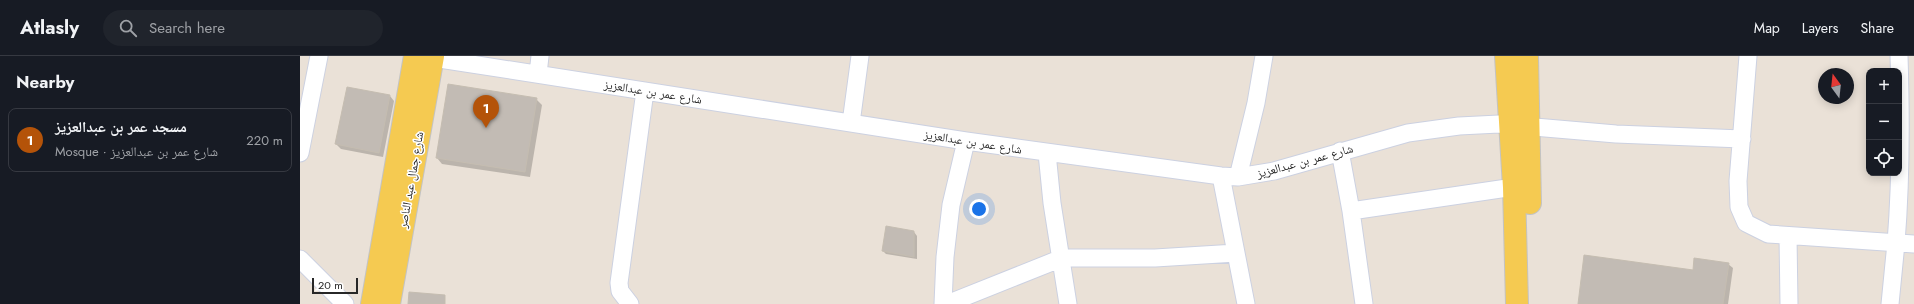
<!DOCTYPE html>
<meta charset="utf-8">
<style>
body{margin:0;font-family:Jost,"Noto Naskh Arabic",sans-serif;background:#20242c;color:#f1f3f6}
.controls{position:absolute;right:12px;top:12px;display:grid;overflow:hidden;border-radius:8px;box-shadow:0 2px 10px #0003}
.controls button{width:36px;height:36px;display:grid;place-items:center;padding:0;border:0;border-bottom:1px solid #363941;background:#171b24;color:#f1f3f6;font:20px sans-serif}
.compass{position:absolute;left:1518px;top:12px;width:36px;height:36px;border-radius:50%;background:#171b24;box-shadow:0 2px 10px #0003;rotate:345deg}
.scale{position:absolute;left:12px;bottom:10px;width:46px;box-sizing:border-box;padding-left:4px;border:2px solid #272727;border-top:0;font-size:11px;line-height:14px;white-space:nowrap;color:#272727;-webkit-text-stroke:3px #fff;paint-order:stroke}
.you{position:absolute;left:679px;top:153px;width:14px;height:14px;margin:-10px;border:3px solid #fff;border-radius:50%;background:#1a73e8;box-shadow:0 0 0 6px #1a73e833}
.badge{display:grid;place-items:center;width:26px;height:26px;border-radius:50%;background:#b45309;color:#fff;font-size:13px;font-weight:700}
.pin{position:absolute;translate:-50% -33px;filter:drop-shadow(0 1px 2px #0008)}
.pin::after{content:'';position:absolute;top:21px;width:14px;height:12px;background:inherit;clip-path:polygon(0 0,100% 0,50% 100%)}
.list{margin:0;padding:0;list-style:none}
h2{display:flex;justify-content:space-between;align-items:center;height:52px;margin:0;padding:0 16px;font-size:17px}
h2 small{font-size:13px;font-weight:400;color:#9ea1a6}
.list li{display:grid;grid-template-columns:26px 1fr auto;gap:12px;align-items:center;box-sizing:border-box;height:64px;margin:0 8px 8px;padding:0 8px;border:1px solid #363941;border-radius:8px}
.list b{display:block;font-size:15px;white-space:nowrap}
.list p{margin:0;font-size:13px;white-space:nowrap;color:#9ea1a6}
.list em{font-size:13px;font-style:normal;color:#9ea1a6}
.icon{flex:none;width:22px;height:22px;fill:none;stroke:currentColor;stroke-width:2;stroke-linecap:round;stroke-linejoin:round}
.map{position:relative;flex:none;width:1614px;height:248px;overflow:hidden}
header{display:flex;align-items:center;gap:24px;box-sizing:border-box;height:56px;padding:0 20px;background:#171b24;border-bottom:1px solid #363941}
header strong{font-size:19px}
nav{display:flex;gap:22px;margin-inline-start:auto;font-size:14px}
.search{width:280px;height:36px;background:#20242c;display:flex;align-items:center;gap:10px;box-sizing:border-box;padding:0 14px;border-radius:22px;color:#9ea1a6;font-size:15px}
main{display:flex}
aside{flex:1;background:#171b24}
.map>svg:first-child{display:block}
.shadow{fill:#0003}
.building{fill:#c2bbb4;stroke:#c5bdb1}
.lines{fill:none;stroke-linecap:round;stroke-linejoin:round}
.minor-casing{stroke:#ccd1e1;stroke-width:19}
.major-casing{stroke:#c3c3c3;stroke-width:24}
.minor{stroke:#fff;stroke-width:17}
.major{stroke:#f5ca51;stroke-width:22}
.labels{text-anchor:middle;stroke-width:3;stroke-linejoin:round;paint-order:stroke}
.street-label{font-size:12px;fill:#272727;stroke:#fff}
</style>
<header>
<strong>Atlasly</strong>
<div class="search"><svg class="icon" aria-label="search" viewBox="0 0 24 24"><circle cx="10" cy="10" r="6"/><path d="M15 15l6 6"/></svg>Search here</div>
<nav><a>Map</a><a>Layers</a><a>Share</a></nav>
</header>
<main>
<aside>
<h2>Nearby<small></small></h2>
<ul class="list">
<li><span class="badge">1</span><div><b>مسجد عمر بن عبدالعزيز</b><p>Mosque · شارع عمر بن عبدالعزيز</p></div><em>220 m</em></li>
</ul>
</aside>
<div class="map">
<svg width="1614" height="248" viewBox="0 0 1614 248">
<rect width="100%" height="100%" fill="#eae1d7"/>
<path class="shadow" d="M 90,40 L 94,45 L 83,101 L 41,93 L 36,88 Z
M 236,43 L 242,49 L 230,121 L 142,108 L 137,102 Z
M 614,176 L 617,180 L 617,203 L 586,198 L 583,195 Z
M 1428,208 L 1433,212 L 1428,248 L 1279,248 L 1394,215 Z"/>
<path class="building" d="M 148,28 L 237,42 L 225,116 L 136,102 Z
M 47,31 L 90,39 L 79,97 L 35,88 Z
M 586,170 L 614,175 L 614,201 L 582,195 Z
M 1284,199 L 1393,214 L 1394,202 L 1429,207 L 1423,248 L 1278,248 Z
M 109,236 L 145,239 L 145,248 L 108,248 Z"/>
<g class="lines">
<defs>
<path id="minor" d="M 1448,0 L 1438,125 L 1439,151 L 1446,167 L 1468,178 L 1614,188
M 133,2 L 666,85 L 921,120 L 938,121 L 974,115 L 1108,77 L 1159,70 L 1199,68 L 1316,78 L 1442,83
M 238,18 L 240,0
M 551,67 L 560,0
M 1040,95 L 1051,155 L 1064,248
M 0,97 L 19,0
M 747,97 L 752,147 L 768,248
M 921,120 L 946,248
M 938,121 L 956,47 L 964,0
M 1051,155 L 1214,131
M 1488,180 L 1489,248
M 0,203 L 45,248
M 330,248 L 320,235 L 319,227 L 345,35
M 643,248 L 645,201 L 651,149 L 666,85
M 647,248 L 762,202 L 855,202 L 936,197
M 1590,248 C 1592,228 1594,207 1596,187 C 1601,125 1601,62 1599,0"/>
<path id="major" d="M 1206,0 L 1214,131 L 1217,248
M 1227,0 L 1230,147
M 72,248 L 115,0
M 89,248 L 133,0"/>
</defs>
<use href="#minor" class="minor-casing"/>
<use href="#major" class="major-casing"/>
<use href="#minor" class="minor"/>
<use href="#major" class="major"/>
</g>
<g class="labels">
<g class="street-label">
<text transform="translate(353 36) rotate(9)" y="4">شارع عمر بن عبدالعزيز</text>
<text transform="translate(673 86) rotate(9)" y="4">شارع عمر بن عبدالعزيز</text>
<text transform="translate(1005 105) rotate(-15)" y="4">شارع عمر بن عبدالعزيز</text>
<text transform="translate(111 124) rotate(-80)" y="4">شارع جمال عبد الناصر</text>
</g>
</g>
</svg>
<div class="controls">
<button>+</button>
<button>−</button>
<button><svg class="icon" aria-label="locate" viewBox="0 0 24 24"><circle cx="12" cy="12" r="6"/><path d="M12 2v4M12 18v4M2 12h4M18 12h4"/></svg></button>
</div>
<svg class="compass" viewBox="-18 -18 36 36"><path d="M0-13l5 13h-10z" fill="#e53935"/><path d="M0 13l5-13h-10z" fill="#9ea1a6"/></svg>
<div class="scale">20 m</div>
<div class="you"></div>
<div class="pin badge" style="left:186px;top:72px">1</div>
</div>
</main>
